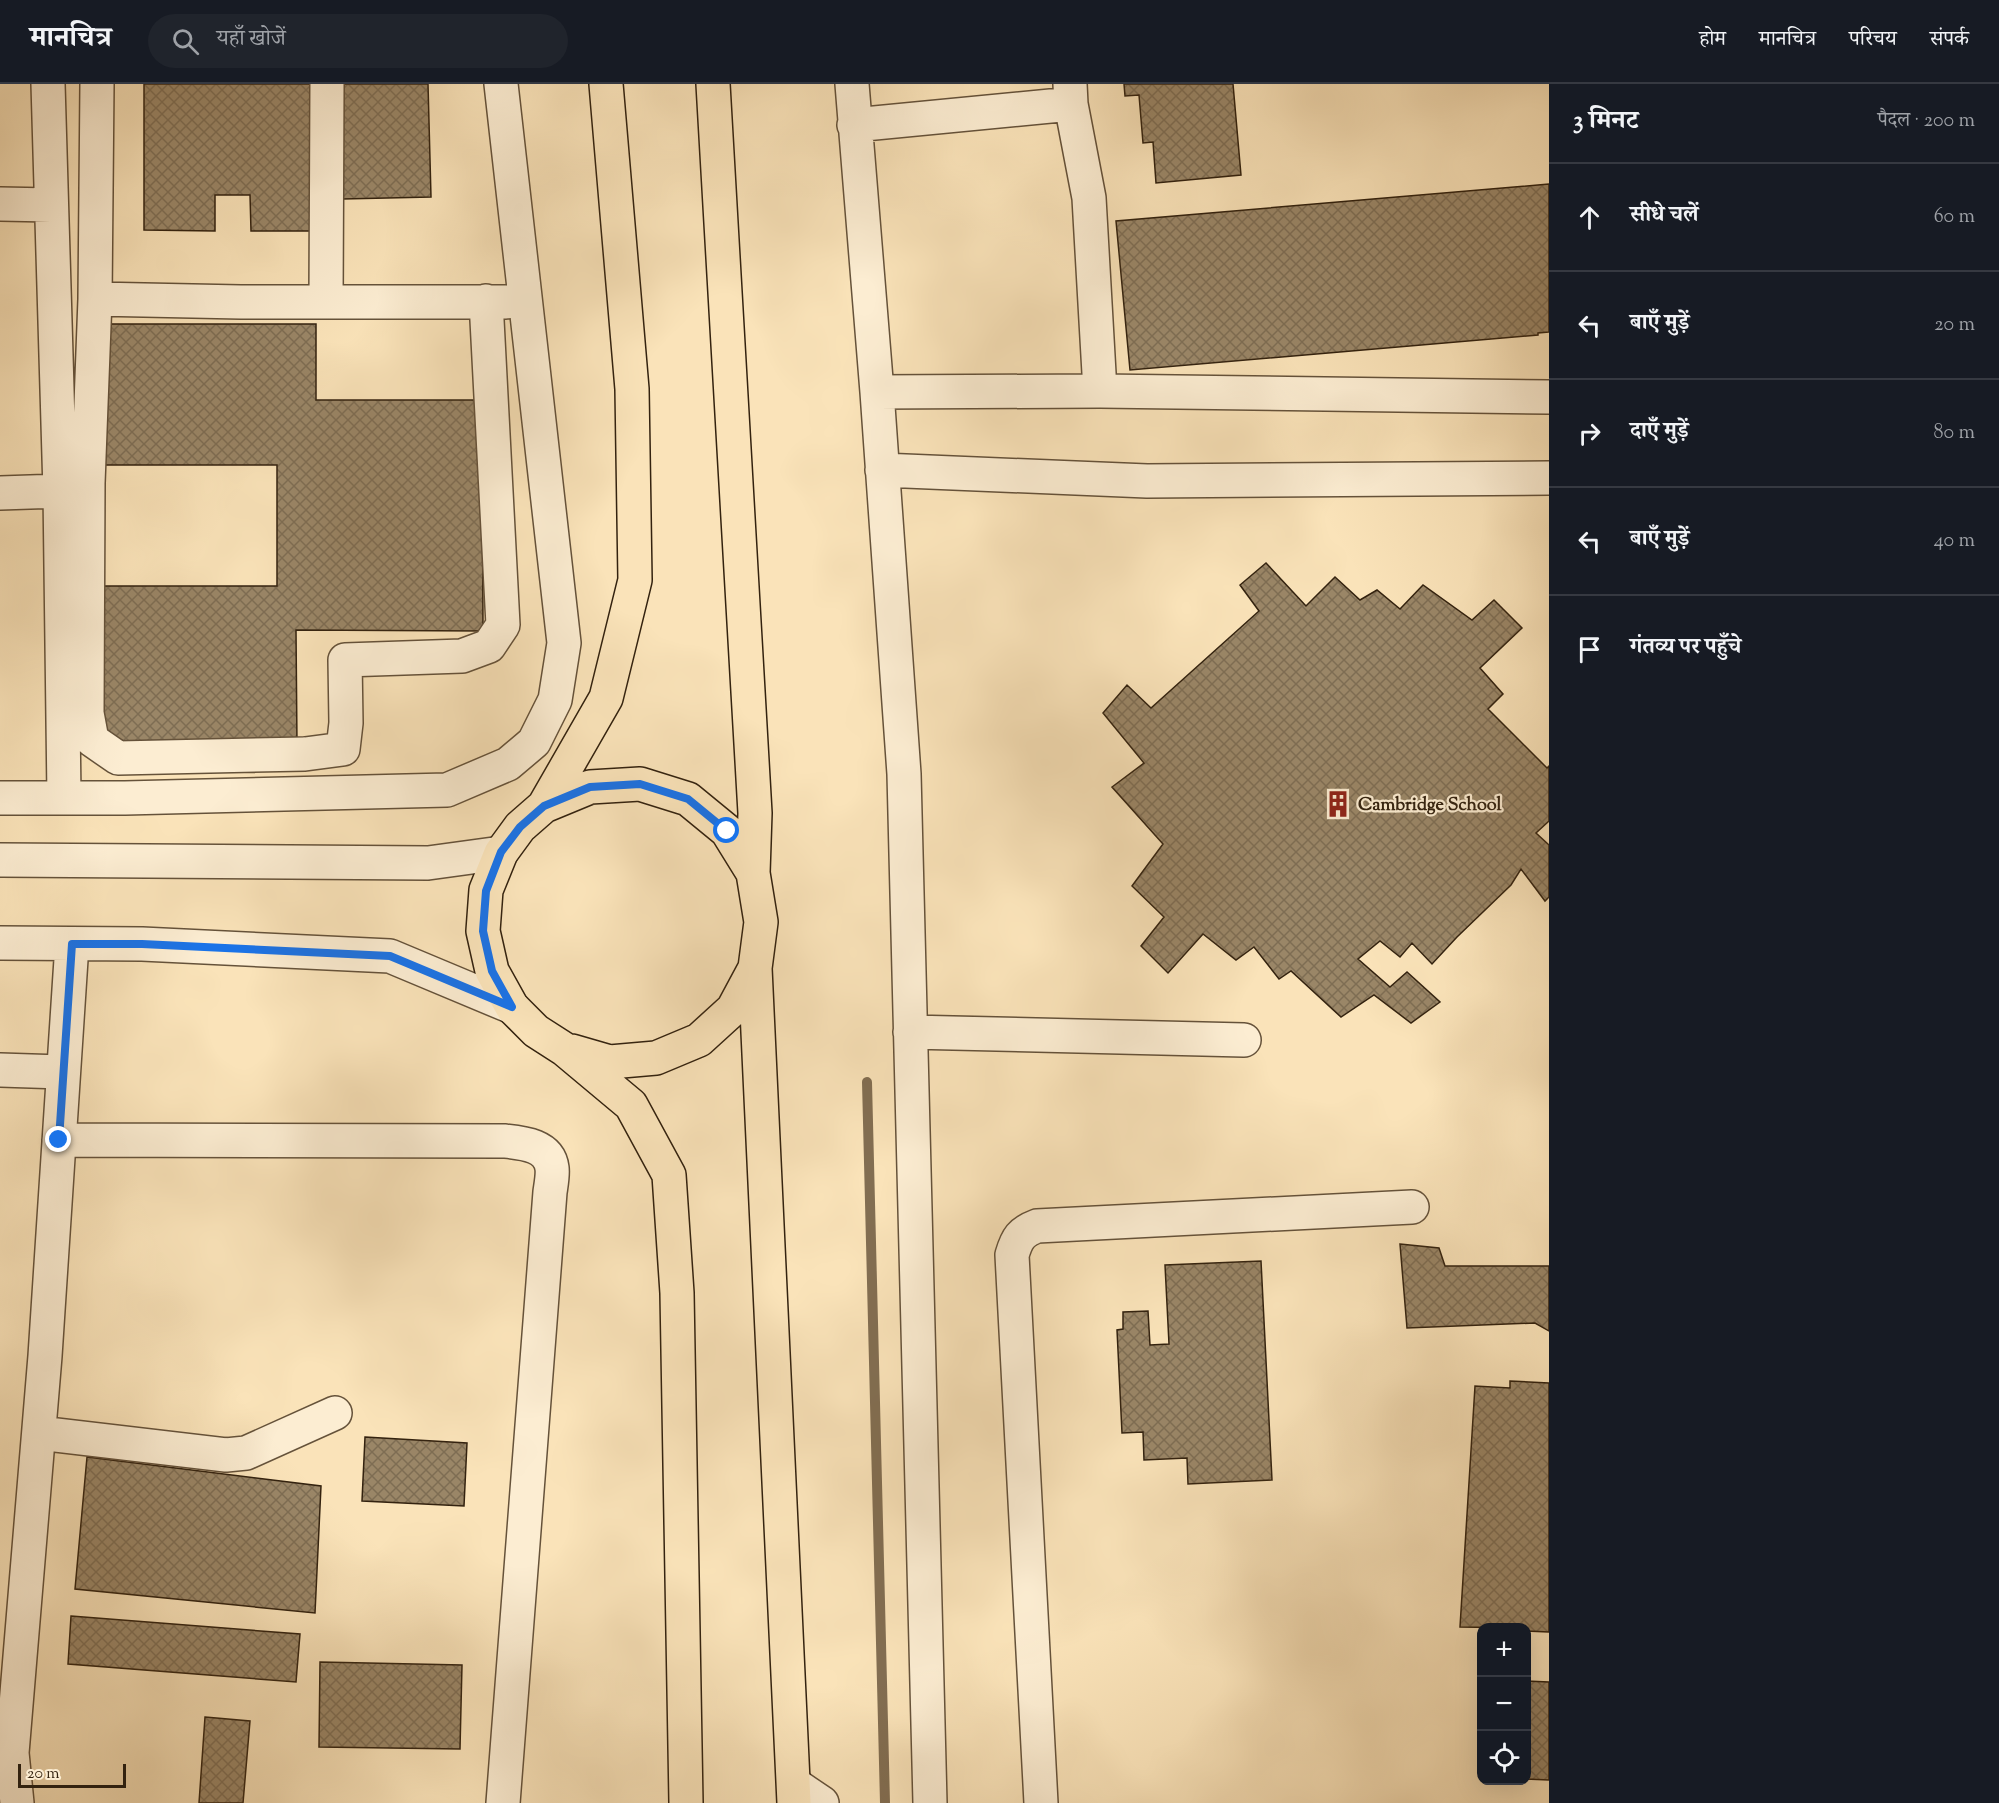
<!DOCTYPE html>
<html lang="hi">
<meta charset="utf-8">
<style>
body{margin:0;font-family:"Sorts Mill Goudy","Noto Serif Devanagari",serif;background:#20242c;color:#f1f3f6}
.controls{position:absolute;right:18px;bottom:18px;display:grid;overflow:hidden;border-radius:12px;box-shadow:0 6px 24px #0002}
.controls button{width:54px;height:54px;display:grid;place-items:center;padding:0;border:0;border-bottom:2px solid #363941;background:#171b24;color:#f1f3f6;font:30px sans-serif}
.scale{position:absolute;left:18px;bottom:15px;width:108px;box-sizing:border-box;padding-left:6px;border:3px solid #33220f;border-top:0;font-size:16px;line-height:21px;white-space:nowrap;color:#33220f;-webkit-text-stroke:4px #fcedd2;paint-order:stroke}
.stop{position:absolute;width:18px;height:18px;margin:-14px;border:4px solid #1a73e8;border-radius:50%;background:#fff}
.stop.end{background:#1a73e8;border-color:#fff;box-shadow:0 2px 6px #0008}
.list{margin:0;padding:0;list-style:none}
h2{display:flex;justify-content:space-between;align-items:center;height:78px;margin:0;padding:0 24px;font-size:26px}
h2 small{font-size:20px;font-weight:400;color:#9ea1a6}
.list li{display:grid;grid-template-columns:39px 1fr auto;gap:18px;align-items:center;box-sizing:border-box;height:108px;padding:0 24px;border-top:2px solid #363941}
.list b{display:block;font-size:22px;white-space:nowrap}
.list em{font-size:20px;font-style:normal;color:#9ea1a6}
.icon{flex:none;width:33px;height:33px;fill:none;stroke:currentColor;stroke-width:2;stroke-linecap:round;stroke-linejoin:round}
.map{position:relative;flex:none;width:1549px;height:1719px;overflow:hidden}
header{display:flex;align-items:center;gap:36px;box-sizing:border-box;height:84px;padding:0 30px;background:#171b24;border-bottom:2px solid #363941}
header strong{font-size:28px}
nav{display:flex;gap:33px;margin-inline-start:auto;font-size:21px}
.search{width:420px;height:54px;background:#20242c;display:flex;align-items:center;gap:15px;box-sizing:border-box;padding:0 21px;border-radius:33px;color:#9ea1a6;font-size:22px}
main{display:flex}
aside{flex:1;background:#171b24}
.map>svg:first-child{display:block}
.lines{fill:none;stroke-linecap:round;stroke-linejoin:round}
.stream{stroke:#826e52;stroke-width:10}
.building{fill:url(#building-cross-hatch);stroke:#33220f;stroke-width:1.5}
.minor-casing{stroke:#65523a;stroke-width:36}
.major-casing{stroke:#33220f;stroke-width:36}
.minor{stroke:#fcedd2;stroke-width:33}
.major{stroke:#fae3b9;stroke-width:33}
.route{stroke:#1a73e8;stroke-width:8}
.labels{text-anchor:middle;stroke-width:4.5;stroke-linejoin:round;paint-order:stroke}
.poi-label{font-size:18px;font-weight:bold;fill:#33220f;stroke:#fcedd2;text-anchor:start}
</style>
<header>
<strong>मानचित्र</strong>
<div class="search"><svg class="icon" aria-label="search" viewBox="0 0 24 24"><circle cx="10" cy="10" r="6"/><path d="M15 15l6 6"/></svg>यहाँ खोजें</div>
<nav><a>होम</a><a>मानचित्र</a><a>परिचय</a><a>संपर्क</a></nav>
</header>
<main>
<div class="map">
<svg width="1549" height="1719" viewBox="0 0 1549 1719">
<defs>
<pattern id="building-cross-hatch" width="8" height="8" patternUnits="userSpaceOnUse" patternTransform="scale(1.5)"><rect width="8" height="8" fill="#9a8667"/><path d="M0 0l8 8M0 8l8-8" fill="none" stroke="#7e6d53"/></pattern>
</defs>
<rect width="100%" height="100%" fill="#fae3b9"/>
<filter id="stains"><feTurbulence type="fractalNoise" baseFrequency=".00333" numOctaves="4"/><feColorMatrix values="0 0 0 0 .2 0 0 0 0 .09 0 0 0 0 .02 0 0 0 .5 -.17"/></filter>
<radialGradient id="worn" r=".72"><stop offset=".6" stop-color="#630" stop-opacity="0"/><stop offset="1" stop-color="#630" stop-opacity=".3"/></radialGradient>
<g class="lines">
<path class="stream" d="M 867,998 L 885,1719"/>
</g>
<path class="building" d="M 144,0 L 317,0 L 317,147 L 251,147 L 250,111 L 215,111 L 215,147 L 144,146 Z
M 341,0 L 428,0 L 431,113 L 343,115 Z
M 1124,0 L 1233,0 L 1241,91 L 1156,99 L 1153,58 L 1143,59 L 1139,11 L 1125,12 Z
M 1549,100 L 1549,248 L 1538,249 L 1538,251 L 1130,286 L 1116,137 Z
M 102,240 L 316,240 L 316,316 L 482,316 L 483,547 L 296,546 L 297,661 L 104,661 L 103,502 L 277,502 L 277,381 L 103,381 Z
M 1266,479 L 1306,522 L 1335,493 L 1360,516 L 1377,506 L 1400,525 L 1423,501 L 1472,536 L 1494,516 L 1522,544 L 1480,584 L 1503,610 L 1488,625 L 1547,684 L 1549,682 L 1549,737 L 1536,749 L 1549,761 L 1549,813 L 1545,817 L 1521,785 L 1511,801 L 1457,853 L 1432,880 L 1412,859 L 1400,873 L 1380,857 L 1358,875 L 1390,903 L 1407,888 L 1440,918 L 1411,939 L 1374,911 L 1341,933 L 1291,887 L 1279,895 L 1254,863 L 1236,876 L 1203,850 L 1168,889 L 1141,862 L 1164,833 L 1132,802 L 1163,760 L 1112,703 L 1144,679 L 1103,629 L 1127,601 L 1151,624 L 1259,527 L 1240,501 Z
M 1400,1160 L 1439,1164 L 1445,1182 L 1549,1182 L 1549,1247 L 1535,1239 L 1407,1244 Z
M 1261,1177 L 1272,1396 L 1188,1400 L 1187,1374 L 1144,1376 L 1143,1348 L 1122,1349 L 1117,1246 L 1123,1245 L 1123,1228 L 1148,1227 L 1150,1261 L 1169,1260 L 1165,1181 Z
M 1510,1297 L 1549,1299 L 1549,1548 L 1526,1547 L 1526,1544 L 1460,1543 L 1475,1302 L 1510,1304 Z
M 365,1353 L 467,1359 L 464,1422 L 362,1417 Z
M 87,1373 L 321,1402 L 315,1529 L 75,1505 Z
M 71,1532 L 300,1550 L 296,1598 L 68,1580 Z
M 320,1578 L 462,1581 L 460,1665 L 319,1663 Z
M 1526,1597 L 1549,1598 L 1549,1696 L 1526,1695 Z
M 205,1633 L 250,1637 L 243,1719 L 199,1719 Z"/>
<g class="lines">
<defs>
<path id="minor" d="M 48,0 L 60,407 L 64,713
M 97,0 L 95,215 L 88,399 L 87,629 L 92,656 L 118,674 L 305,670 L 343,665 L 346,639 L 345,576 L 462,572 L 489,562 L 503,541 L 486,217
M 852,0 L 877,308 L 904,690 L 930,1719
M 1070,0 L 1071,20 L 1089,114 L 1100,307
M 854,41 L 1071,20
M 0,120 L 51,121
M 95,215 L 241,218 L 506,218
M 326,217 L 327,0
M 877,308 L 1100,307 L 1549,313
M 882,386 L 1147,397 L 1549,394
M 0,409 L 60,407
M 0,714 L 125,714 L 447,706 L 508,680 L 534,658 L 555,616 L 564,559 L 501,0
M 0,776 L 428,779 L 501,769
M 0,859 L 142,860 L 390,872 L 512,923
M 910,948 L 1244,956
M 0,986 L 62,988
M 59,1056 L 504,1057 C 523,1059 549,1061 552,1084 C 553,1091 551,1101 550,1108 L 503,1719
M 39,1349 L 226,1371 L 246,1369 L 335,1329
M 794,1700 L 822,1719
M 17,1719 L 12,1669 L 45,1272 L 72,860
M 1041,1719 L 1012,1171 C 1017,1154 1021,1148 1037,1142 L 1412,1123"/>
<path id="major" d="M 544,722 L 606,614 L 635,496 L 632,305 L 606,0
M 755,884 L 794,1719
M 572,967 L 610,978 L 656,974 L 699,956 L 733,925 L 755,884 L 761,838 L 753,789 L 755,729 L 713,0
M 686,1719 L 677,1209 L 669,1091 L 631,1021 L 564,965 L 536,947 L 512,923 L 492,887 L 483,847 L 486,806 L 501,769 L 520,743 L 544,722 L 590,703 L 640,700 L 688,715 L 727,747 L 753,789"/>
</defs>
<use href="#minor" class="minor-casing"/>
<use href="#major" class="major-casing"/>
<use href="#minor" class="minor"/>
<use href="#major" class="major"/>
</g>
<g class="lines">
<path class="route" d="M 59,1056 L 72,860 L 142,860 L 390,872 L 512,923 L 492,887 L 483,847 L 486,807 L 501,768 L 520,743 L 544,722 L 590,703 L 640,700 L 688,715 L 727,747"/>
</g>
<defs>
<symbol id="building-bare" viewBox="-9 -9 18 18"><path d="M-4-6H4V6H1V3H-1V6H-4ZM-2.5-4.3h1.7v1.8h-1.7ZM.8-4.3h1.7v1.8H.8ZM-2.5-1h1.7V.8h-1.7ZM.8-1h1.7V.8H.8Z" fill="#8f2418" stroke="#fcedd2" stroke-width="2.5" paint-order="stroke"/></symbol>
</defs>
<g fill-rule="evenodd">
<use href="#building-bare" x="1319" y="701" width="38" height="38"/>
</g>
<g class="labels">
<g class="poi-label">
<text x="1358" y="726">Cambridge School</text>
</g>
</g>
<rect width="100%" height="100%" filter="url(#stains)"/>
<rect width="100%" height="100%" fill="url(#worn)"/>
</svg>
<div class="controls">
<button>+</button>
<button>−</button>
<button><svg class="icon" aria-label="locate" viewBox="0 0 24 24"><circle cx="12" cy="12" r="6"/><path d="M12 2v4M12 18v4M2 12h4M18 12h4"/></svg></button>
</div>
<div class="scale">20 m</div>
<div class="stop" style="left:727px;top:747px"></div>
<div class="stop end" style="left:59px;top:1056px"></div>
</div>
<aside>
<h2>3 मिनट<small>पैदल · 200 m</small></h2>
<ul class="list">
<li><svg class="icon" aria-label="ahead" viewBox="0 0 24 24"><path d="M12 20V5M6 11l6-6 6 6"/></svg><div><b>सीधे चलें</b></div><em>60 m</em></li>
<li><svg class="icon" aria-label="left" viewBox="0 0 24 24"><path d="M17 20v-9H6M10 6l-5 5 5 5"/></svg><div><b>बाएँ मुड़ें</b></div><em>20 m</em></li>
<li><svg class="icon" aria-label="right" viewBox="0 0 24 24"><path d="M7 20v-9h11M14 6l5 5-5 5"/></svg><div><b>दाएँ मुड़ें</b></div><em>80 m</em></li>
<li><svg class="icon" aria-label="left" viewBox="0 0 24 24"><path d="M17 20v-9H6M10 6l-5 5 5 5"/></svg><div><b>बाएँ मुड़ें</b></div><em>40 m</em></li>
<li><svg class="icon" aria-label="arrive" viewBox="0 0 24 24"><path d="M6 21V4h12l-3 4 3 4H6"/></svg><div><b>गंतव्य पर पहुँचे</b></div></li>
</ul>
</aside>
</main>
